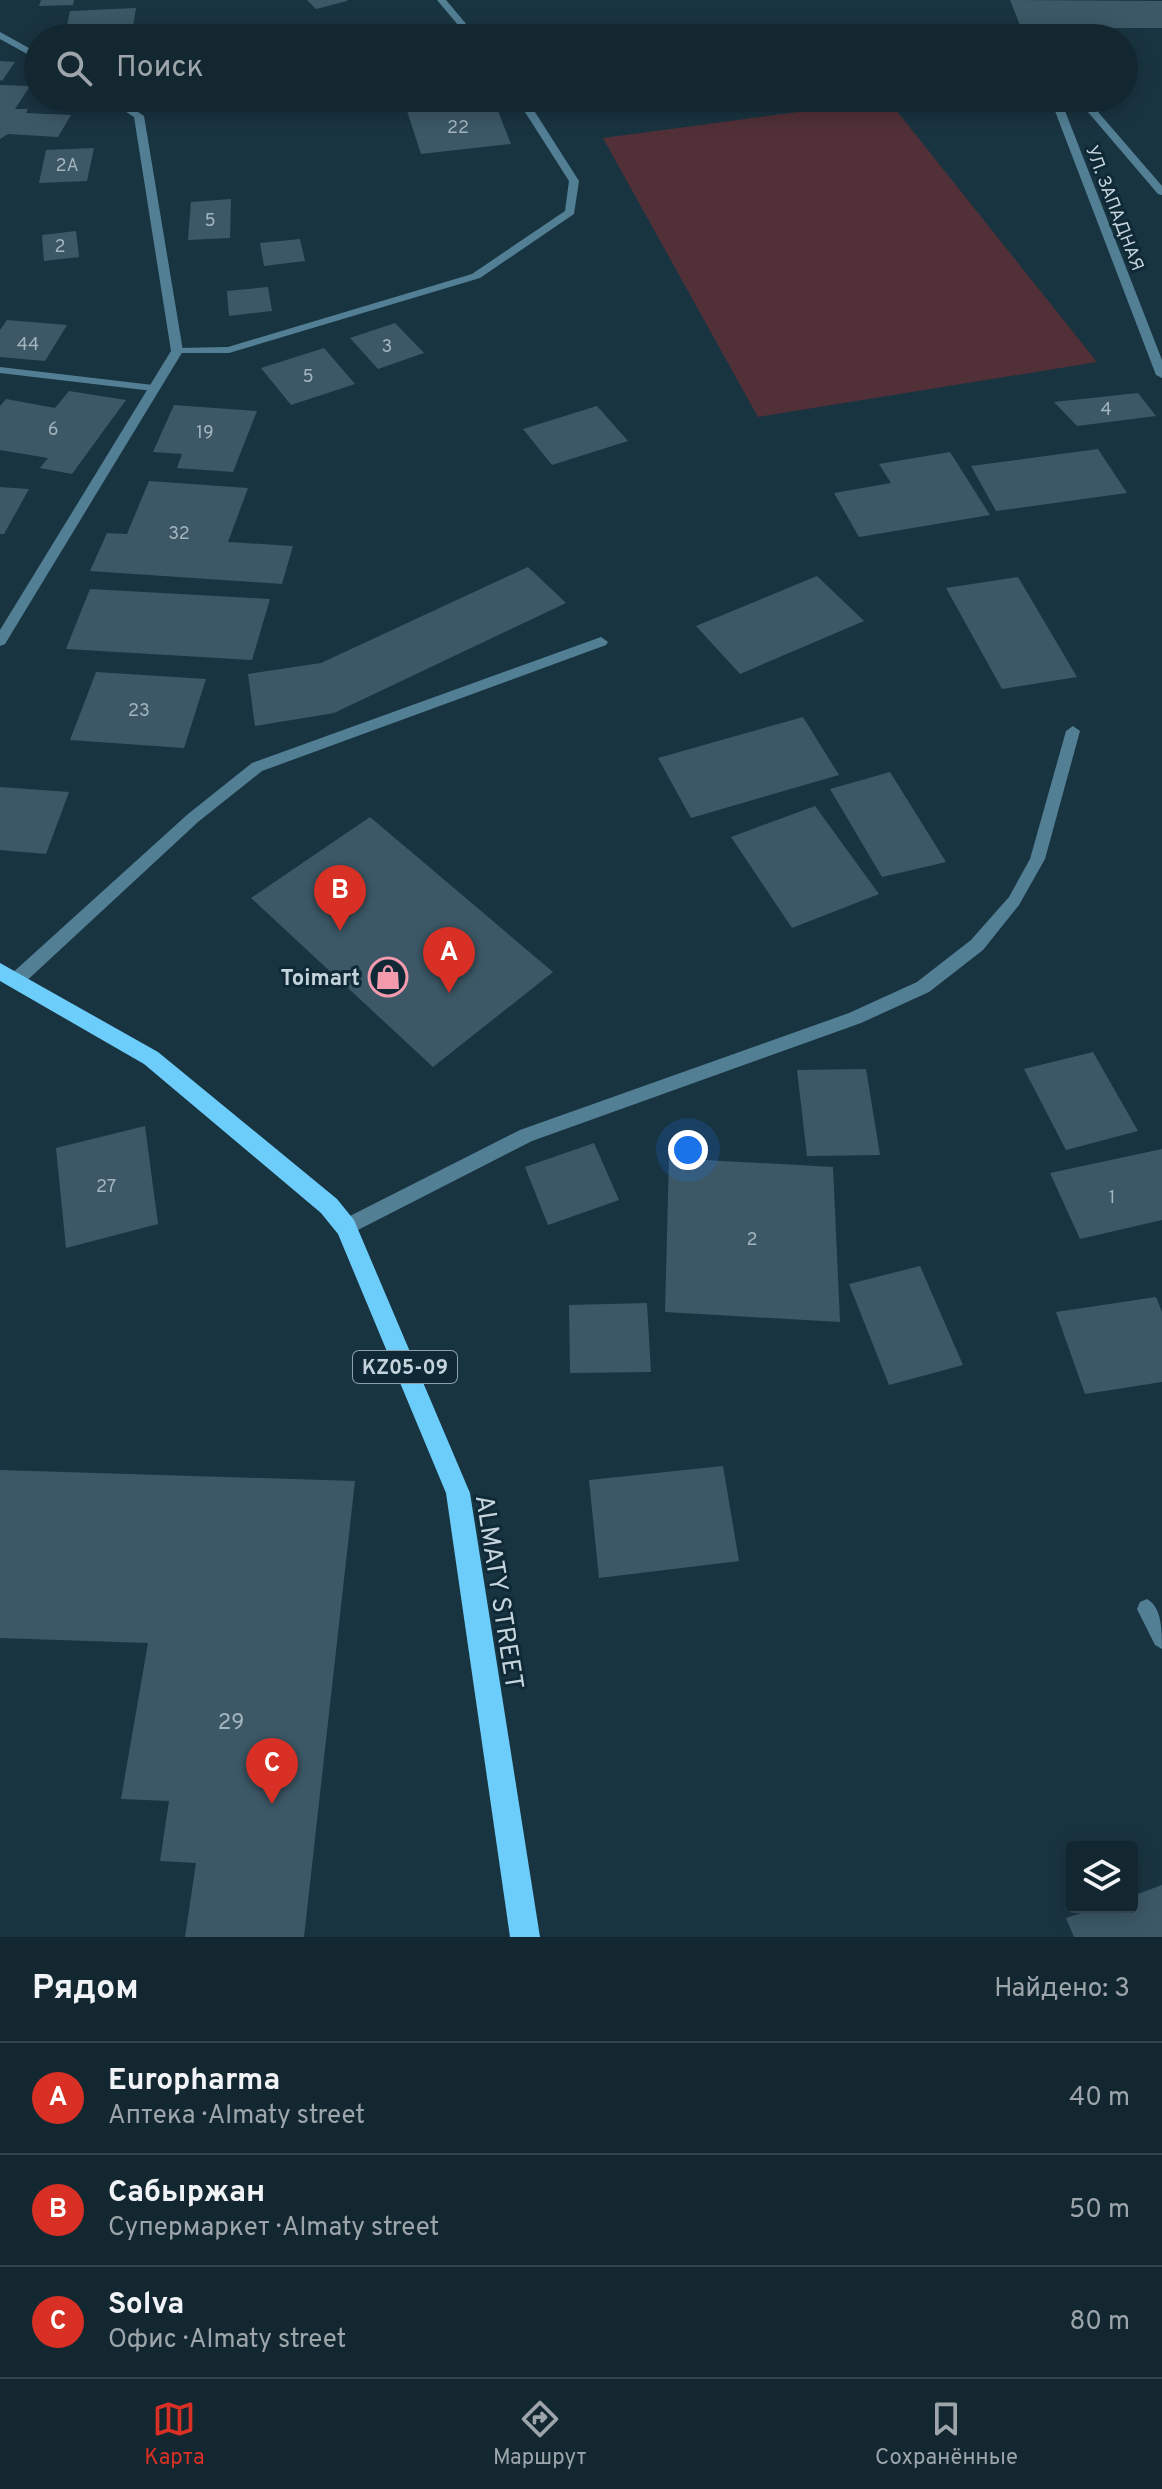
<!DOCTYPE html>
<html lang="ru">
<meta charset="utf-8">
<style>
body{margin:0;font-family:Overpass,sans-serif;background:#20333d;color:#f1f3f6}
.controls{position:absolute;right:24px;bottom:24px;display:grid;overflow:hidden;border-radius:8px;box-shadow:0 4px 20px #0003}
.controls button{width:72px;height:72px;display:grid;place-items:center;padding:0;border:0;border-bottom:2px solid #32444d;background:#132731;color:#f1f3f6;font:40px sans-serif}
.you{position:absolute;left:688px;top:1150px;width:28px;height:28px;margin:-20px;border:6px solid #fff;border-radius:50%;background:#1a73e8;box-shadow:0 0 0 12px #1a73e833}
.badge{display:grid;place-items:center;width:52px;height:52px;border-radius:50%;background:#d93025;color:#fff;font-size:26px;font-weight:700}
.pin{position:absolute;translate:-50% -66px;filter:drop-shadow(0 2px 4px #0008)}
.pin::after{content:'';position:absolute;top:42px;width:28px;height:24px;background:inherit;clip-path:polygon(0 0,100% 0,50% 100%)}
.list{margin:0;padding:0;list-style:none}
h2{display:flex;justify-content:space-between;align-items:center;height:104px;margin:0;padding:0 32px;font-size:34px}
h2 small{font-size:26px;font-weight:400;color:#9da5ab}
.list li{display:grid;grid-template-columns:52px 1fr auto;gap:24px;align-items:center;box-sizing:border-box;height:112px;padding:0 32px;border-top:2px solid #32444d}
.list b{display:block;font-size:30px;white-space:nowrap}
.list p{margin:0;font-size:26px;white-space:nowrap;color:#9da5ab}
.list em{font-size:26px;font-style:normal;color:#9da5ab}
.icon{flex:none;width:44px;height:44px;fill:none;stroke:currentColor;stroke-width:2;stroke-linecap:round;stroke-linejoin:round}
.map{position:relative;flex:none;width:1162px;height:1937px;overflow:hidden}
.search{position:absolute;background:#132731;box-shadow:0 4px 20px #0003;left:24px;right:24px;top:24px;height:88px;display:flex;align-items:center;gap:20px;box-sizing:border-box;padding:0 28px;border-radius:44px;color:#9da5ab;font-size:30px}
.sheet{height:440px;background:#132731}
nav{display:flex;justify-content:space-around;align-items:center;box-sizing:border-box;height:112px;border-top:2px solid #32444d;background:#132731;font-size:22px;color:#9da5ab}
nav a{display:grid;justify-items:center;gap:4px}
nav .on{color:#d93025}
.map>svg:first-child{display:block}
.green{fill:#523037}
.building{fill:#3c5866}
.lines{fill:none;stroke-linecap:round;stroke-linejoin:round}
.lane{fill:#537f95;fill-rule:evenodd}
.street{fill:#537f95;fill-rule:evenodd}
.primary{fill:#6ccdfa;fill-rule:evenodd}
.labels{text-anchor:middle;stroke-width:6;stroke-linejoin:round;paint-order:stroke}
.number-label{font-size:18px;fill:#a3b5be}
.far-street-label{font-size:18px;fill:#c5d4dc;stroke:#0f2a36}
.shield{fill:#0f2a36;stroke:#8ea1aa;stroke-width:2}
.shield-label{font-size:20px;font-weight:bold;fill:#c5d4dc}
.poi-label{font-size:22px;font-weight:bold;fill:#c5d4dc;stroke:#0f2a36;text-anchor:end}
.near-number-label{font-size:22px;fill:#a3b5be}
.near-street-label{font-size:26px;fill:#c5d4dc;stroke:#0f2a36}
</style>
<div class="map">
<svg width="1162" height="1937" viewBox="0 0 1162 1937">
<rect width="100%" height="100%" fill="#193441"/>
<path class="green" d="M 888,100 L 1097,362 L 758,417 L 603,138 Z"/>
<path class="building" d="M 41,0 L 74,0 L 73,5 L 39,6 Z
M 307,0 L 347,0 L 347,1 L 316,9 Z
M 1010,0 L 1162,1 L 1162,28 L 1021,28 Z
M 136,8 L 132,33 L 65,36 L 70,11 Z
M 0,61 L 15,62 L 2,81 L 0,80 Z
M 0,85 L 30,86 L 15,109 L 28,109 L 26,113 L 71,115 L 58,137 L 8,134 L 0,139 Z
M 494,101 L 511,144 L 421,154 L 407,111 Z
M 94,148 L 87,181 L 39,183 L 46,150 Z
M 231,199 L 230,238 L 188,240 L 191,202 Z
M 76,231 L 79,257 L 44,261 L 42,235 Z
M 300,239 L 305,261 L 264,266 L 260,243 Z
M 268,287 L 272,311 L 229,316 L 227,291 Z
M 7,320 L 67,325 L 45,361 L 0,357 L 0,330 Z
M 395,323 L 424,353 L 378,369 L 350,338 Z
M 324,348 L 355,384 L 291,405 L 261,368 Z
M 69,391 L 126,400 L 72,474 L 40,468 L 48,458 L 0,450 L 0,406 L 6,399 L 55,408 Z
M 1138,393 L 1156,416 L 1077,426 L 1054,402 Z
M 174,405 L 257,411 L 233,472 L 177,468 L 182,454 L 153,452 Z
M 597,406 L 628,441 L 552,465 L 523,429 Z
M 1098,449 L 1127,493 L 996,511 L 971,466 Z
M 950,452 L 990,515 L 859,537 L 834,493 L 891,483 L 879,464 Z
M 149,481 L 248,488 L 228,542 L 293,546 L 282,584 L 90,571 L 107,533 L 127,534 Z
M 0,487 L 29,489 L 4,534 L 0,534 Z
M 528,567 L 566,603 L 334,713 L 255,726 L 248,674 L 321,663 Z
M 817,576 L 864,621 L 740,674 L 696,626 Z
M 1018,577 L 1077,677 L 1002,689 L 946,588 Z
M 90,589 L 270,599 L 252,660 L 66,649 Z
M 96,672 L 206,679 L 184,748 L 70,740 Z
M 803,717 L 839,775 L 691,818 L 658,758 Z
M 890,772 L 946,862 L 882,877 L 830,789 Z
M 0,787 L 69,792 L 46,854 L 0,850 Z
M 815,806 L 879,894 L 792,928 L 731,837 Z
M 370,817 L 553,972 L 433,1067 L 251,898 Z
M 1093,1052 L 1138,1131 L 1066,1150 L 1024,1069 Z
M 866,1069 L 880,1155 L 807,1156 L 797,1070 Z
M 145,1126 L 158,1224 L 66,1248 L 56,1148 Z
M 594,1143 L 619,1200 L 548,1225 L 525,1167 Z
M 1162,1149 L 1162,1220 L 1080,1239 L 1050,1173 Z
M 669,1158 L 833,1167 L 840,1322 L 665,1312 Z
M 920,1266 L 963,1365 L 889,1385 L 849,1284 Z
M 1156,1297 L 1162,1312 L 1162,1382 L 1085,1394 L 1056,1312 Z
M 647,1303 L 651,1372 L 570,1373 L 569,1305 Z
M 723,1466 L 739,1561 L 599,1578 L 589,1480 Z
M 0,1470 L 355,1481 L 304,1937 L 185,1937 L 196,1863 L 160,1861 L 169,1801 L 121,1799 L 148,1643 L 0,1638 Z
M 1162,1885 L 1162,1937 L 1074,1937 L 1066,1918 L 1099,1907 L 1132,1907 L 1132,1896 Z"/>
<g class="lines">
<path class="lane" d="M 437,0 L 446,0 L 478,38 L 469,38 Z
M 620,35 L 647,35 L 651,38 L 616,38 Z
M 516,98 L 526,98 L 579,181 L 574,214 L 480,278 L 229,353 L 173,353 L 171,351 L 177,348 L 228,347 L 472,274 L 565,211 L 569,181 Z
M 1076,98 L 1086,98 L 1162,186 L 1162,195 L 1158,194 Z
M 0,367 L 153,385 L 159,388 L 153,391 L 0,373 Z
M 601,637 L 608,642 L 606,645 L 262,771 L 198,822 L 21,986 L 9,986 L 7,981 L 9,976 L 188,814 L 252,763 Z"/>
<path class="street" d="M 0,32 L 38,53 L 38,60 L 0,39 Z
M 105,98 L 117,98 L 144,116 L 183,351 L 5,644 L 0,646 L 0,630 L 171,351 L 134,117 Z
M 1050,98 L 1060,98 L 1162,360 L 1162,378 L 1156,375 Z
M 1073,726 L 1080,731 L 1045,859 L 1019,905 L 983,950 L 929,992 L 861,1023 L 532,1141 L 352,1233 L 346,1235 L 340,1233 L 337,1227 L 340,1221 L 520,1130 L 849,1013 L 917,982 L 971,940 L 1009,897 L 1030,859 L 1066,731 Z
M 1147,1599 C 1162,1607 1162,1631 1162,1649 L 1155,1645 L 1137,1609 L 1140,1602 Z"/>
<path class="primary" d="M 0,963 L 158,1052 L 337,1199 L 354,1220 L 470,1493 L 540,1937 L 510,1937 L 446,1493 L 338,1234 L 321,1213 L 144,1064 L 0,981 Z"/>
</g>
<defs>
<symbol id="shop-ring" viewBox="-11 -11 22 22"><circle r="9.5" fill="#0f2a36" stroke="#f39aac" stroke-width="1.5"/><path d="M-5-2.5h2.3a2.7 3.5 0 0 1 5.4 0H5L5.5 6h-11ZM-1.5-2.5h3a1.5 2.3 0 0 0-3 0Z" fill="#f39aac"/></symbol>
</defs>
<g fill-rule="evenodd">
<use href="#shop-ring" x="366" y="955" width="44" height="44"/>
</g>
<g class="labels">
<g class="number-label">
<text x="458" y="133">22</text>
<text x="67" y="171">2А</text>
<text x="210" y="226">5</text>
<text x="60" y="252">2</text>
<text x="28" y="350">44</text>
<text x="387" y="352">3</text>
<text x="308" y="382">5</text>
<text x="1106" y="415">4</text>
<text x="53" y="435">6</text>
<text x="205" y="438">19</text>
<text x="179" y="539">32</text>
<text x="139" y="716">23</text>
<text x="106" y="1192">27</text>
<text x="1112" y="1203">1</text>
<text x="752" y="1245">2</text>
</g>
<g class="far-street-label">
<text transform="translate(1115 208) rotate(69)" y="6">УЛ. ЗАПАДНАЯ</text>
</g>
<rect class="shield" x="353" y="1351" width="104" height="32" rx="6"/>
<g class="shield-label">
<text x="405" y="1374">KZ05-09</text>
</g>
<g class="poi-label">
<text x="360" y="985">Toimart</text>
</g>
<g class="near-number-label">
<text x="231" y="1729">29</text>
</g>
<g class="near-street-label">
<text transform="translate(500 1592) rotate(81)" y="9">ALMATY STREET</text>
</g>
</g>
</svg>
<div class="controls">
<button><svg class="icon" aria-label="layers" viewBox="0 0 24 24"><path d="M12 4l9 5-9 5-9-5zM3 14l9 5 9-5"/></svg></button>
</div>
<div class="you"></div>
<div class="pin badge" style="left:449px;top:993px">A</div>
<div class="pin badge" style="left:340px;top:931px">B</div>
<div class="pin badge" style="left:272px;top:1804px">C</div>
<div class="search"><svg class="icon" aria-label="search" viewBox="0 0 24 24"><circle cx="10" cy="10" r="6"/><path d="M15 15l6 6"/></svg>Поиск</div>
</div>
<section class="sheet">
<h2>Рядом<small>Найдено: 3</small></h2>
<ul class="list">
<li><span class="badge">A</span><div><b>Europharma</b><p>Аптека · Almaty street</p></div><em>40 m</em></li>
<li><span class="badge">B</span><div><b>Сабыржан</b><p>Супермаркет · Almaty street</p></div><em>50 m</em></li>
<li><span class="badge">C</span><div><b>Solva</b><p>Офис · Almaty street</p></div><em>80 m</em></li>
</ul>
</section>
<nav>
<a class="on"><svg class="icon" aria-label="map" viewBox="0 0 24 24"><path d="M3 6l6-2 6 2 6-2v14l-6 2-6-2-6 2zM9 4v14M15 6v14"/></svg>Карта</a>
<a><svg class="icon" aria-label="directions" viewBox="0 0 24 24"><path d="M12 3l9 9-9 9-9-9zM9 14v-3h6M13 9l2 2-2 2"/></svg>Маршрут</a>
<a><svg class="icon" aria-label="saved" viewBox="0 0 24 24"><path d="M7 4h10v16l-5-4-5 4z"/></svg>Сохранённые</a>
</nav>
